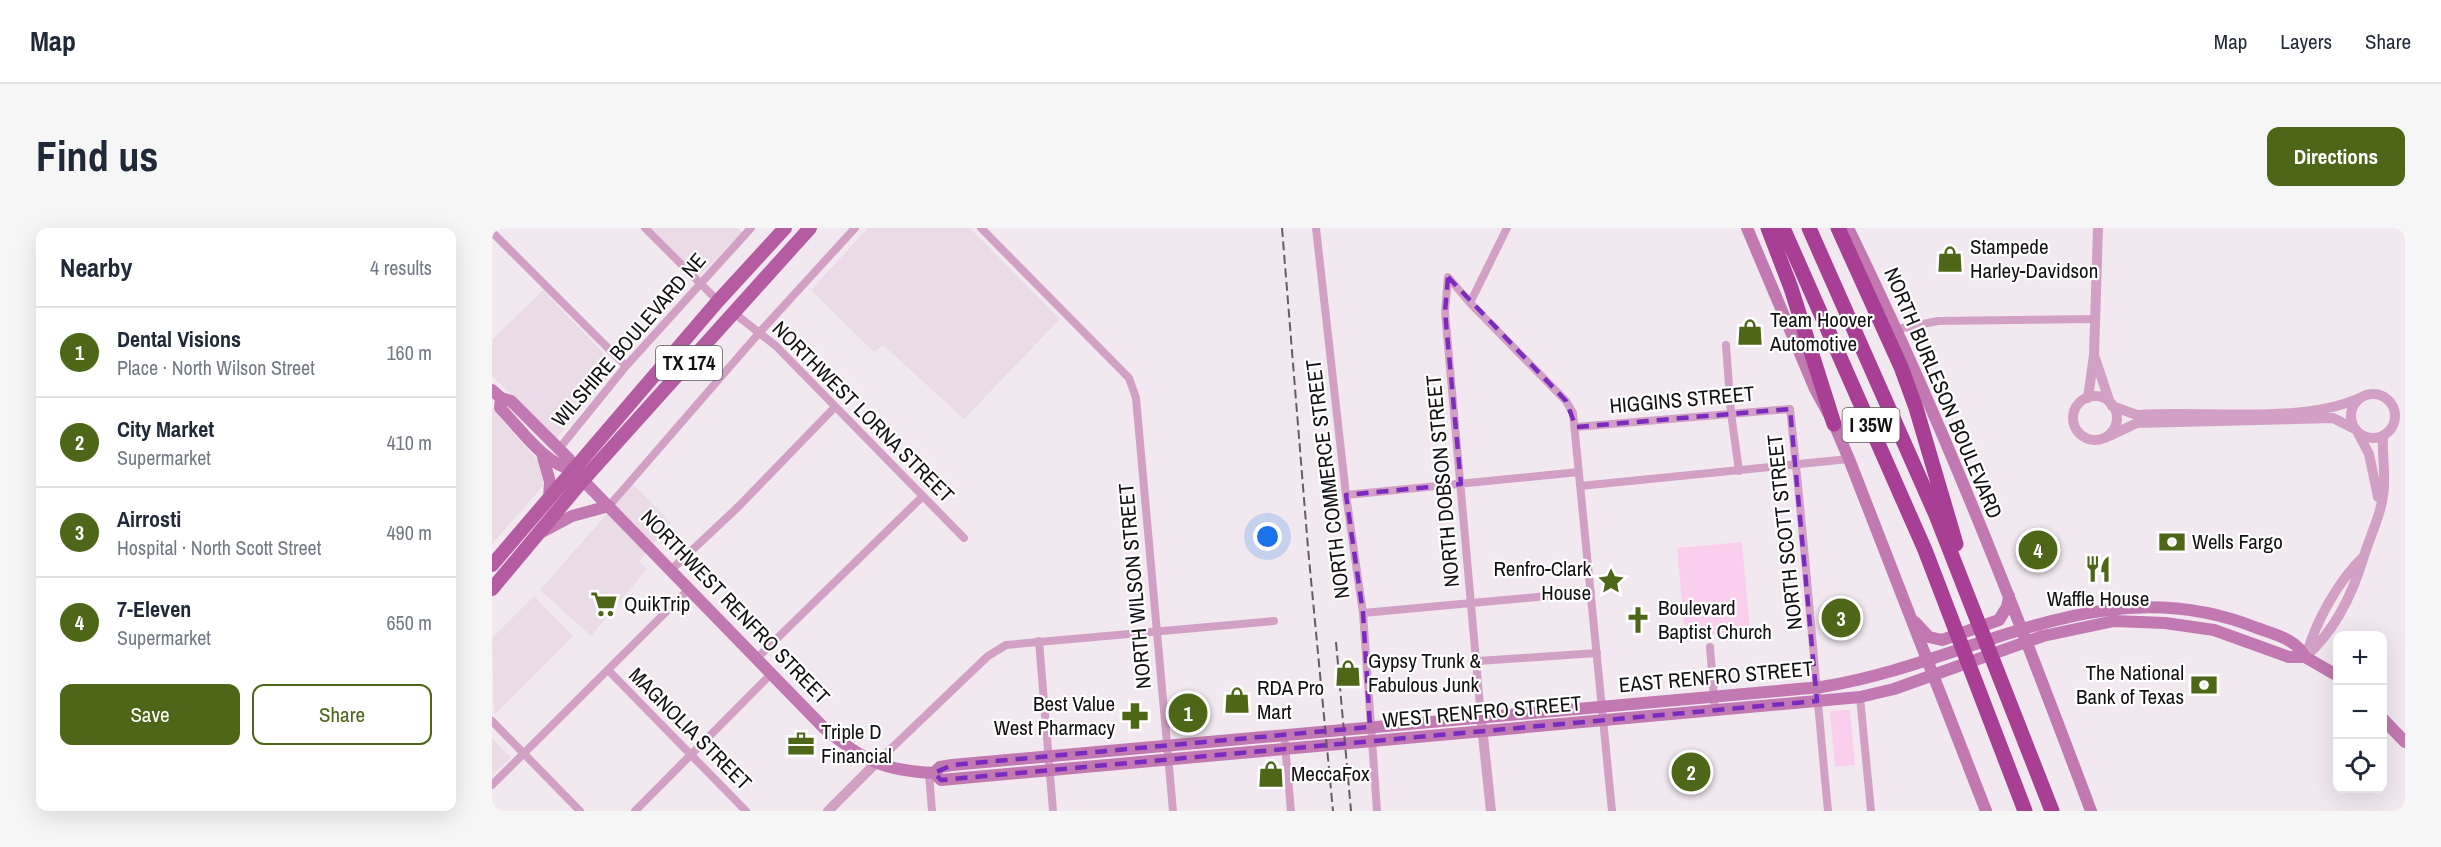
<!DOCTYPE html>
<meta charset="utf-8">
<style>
body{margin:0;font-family:"Archivo Narrow",sans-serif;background:#f6f6f7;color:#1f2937}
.controls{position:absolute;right:18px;bottom:18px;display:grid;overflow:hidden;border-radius:12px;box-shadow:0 6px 24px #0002}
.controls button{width:54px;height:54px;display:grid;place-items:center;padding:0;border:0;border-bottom:2px solid #e0e1e3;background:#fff;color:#1f2937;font:30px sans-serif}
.you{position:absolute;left:776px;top:309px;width:21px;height:21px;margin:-15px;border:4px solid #fff;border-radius:50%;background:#1a73e8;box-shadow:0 0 0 9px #1a73e833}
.badge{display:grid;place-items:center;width:39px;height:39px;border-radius:50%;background:#4d6617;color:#fff;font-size:20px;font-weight:700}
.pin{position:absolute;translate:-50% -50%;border:3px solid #fff;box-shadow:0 2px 6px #0006}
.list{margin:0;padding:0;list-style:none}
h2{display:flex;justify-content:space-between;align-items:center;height:78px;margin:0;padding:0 24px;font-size:26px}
h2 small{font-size:20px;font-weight:400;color:#747a83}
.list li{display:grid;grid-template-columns:39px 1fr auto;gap:18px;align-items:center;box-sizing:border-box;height:90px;padding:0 24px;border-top:2px solid #e0e1e3}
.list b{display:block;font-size:22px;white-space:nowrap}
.list p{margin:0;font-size:20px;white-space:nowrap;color:#747a83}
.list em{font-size:20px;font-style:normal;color:#747a83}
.actions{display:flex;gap:12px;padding:18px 24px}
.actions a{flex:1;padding:14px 0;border:2px solid #4d6617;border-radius:12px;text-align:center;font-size:21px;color:#4d6617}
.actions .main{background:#4d6617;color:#fff}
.icon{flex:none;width:33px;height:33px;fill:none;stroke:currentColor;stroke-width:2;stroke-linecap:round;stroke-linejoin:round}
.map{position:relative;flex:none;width:1913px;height:583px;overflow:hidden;border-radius:12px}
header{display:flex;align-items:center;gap:36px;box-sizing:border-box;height:84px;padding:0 30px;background:#fff;border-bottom:2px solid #e0e1e3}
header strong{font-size:28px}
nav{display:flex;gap:33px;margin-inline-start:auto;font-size:21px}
.intro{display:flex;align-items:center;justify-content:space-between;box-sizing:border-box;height:144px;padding:0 36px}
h1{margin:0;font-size:42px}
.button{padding:15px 27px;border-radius:12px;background:#4d6617;color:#fff;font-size:21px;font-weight:700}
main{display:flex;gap:36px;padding:0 36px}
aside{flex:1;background:#fff;border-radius:12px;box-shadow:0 6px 24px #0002}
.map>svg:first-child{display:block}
.built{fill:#ebdbe6}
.green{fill:#facfee}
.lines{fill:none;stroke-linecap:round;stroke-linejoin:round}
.minor{stroke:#d2a0c5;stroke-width:8}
.tertiary{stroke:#d2a0c5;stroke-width:10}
.secondary{stroke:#c279b1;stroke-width:12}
.primary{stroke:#b55ba2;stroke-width:14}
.motorway{stroke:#a93e95;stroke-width:15}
.rail{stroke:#635e62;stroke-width:2;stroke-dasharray:9 4.5;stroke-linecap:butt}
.marked{fill:none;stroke:#7b2cbf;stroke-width:4.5;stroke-dasharray:12 8;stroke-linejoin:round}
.labels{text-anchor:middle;stroke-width:4.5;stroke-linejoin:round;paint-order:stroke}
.shield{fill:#fff;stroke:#5a585a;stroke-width:1.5}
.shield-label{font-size:20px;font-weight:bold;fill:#141113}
.poi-label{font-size:21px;fill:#141113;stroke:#fff;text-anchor:start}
.street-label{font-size:21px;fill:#141113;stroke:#fff}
</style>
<header>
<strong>Map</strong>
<nav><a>Map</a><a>Layers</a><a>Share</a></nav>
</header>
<div class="intro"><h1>Find us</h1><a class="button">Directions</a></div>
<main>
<aside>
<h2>Nearby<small>4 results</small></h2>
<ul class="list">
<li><span class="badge">1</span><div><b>Dental Visions</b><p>Place · North Wilson Street</p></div><em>160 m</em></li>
<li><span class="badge">2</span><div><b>City Market</b><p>Supermarket</p></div><em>410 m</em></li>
<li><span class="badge">3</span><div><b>Airrosti</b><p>Hospital · North Scott Street</p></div><em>490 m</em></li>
<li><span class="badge">4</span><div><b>7-Eleven</b><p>Supermarket</p></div><em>650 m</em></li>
</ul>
<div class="actions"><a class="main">Save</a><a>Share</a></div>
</aside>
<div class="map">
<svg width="1913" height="583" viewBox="0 0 1913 583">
<rect width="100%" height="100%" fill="#f2e9f0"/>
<path class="built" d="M 158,0 L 246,0 L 250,4 L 206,49 Z
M 376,0 L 478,0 L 568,91 L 472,191 L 391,117 L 382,124 L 319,62 Z
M 51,62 L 125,139 L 64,211 L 0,148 L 0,112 Z
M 0,181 L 48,235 L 51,258 L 0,316 Z
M 141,256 L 179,295 L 147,333 L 155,341 L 99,408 L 48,362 Z
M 42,368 L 81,408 L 2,487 L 0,410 Z
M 0,510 L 19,530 L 0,547 Z"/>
<path class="green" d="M 1250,314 L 1258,403 L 1193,409 L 1185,320 Z
M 1358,482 L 1363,537 L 1343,539 L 1338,483 Z"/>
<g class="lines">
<path class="minor" d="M 153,0 L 226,73
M 489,0 L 637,150 L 644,170 L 681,583
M 824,0 L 854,267 L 871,385 L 885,583
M 0,4 L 134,138
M 978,75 L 1015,0
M 242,85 L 284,118 L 472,310
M 1406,101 L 1446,93 L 1603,91
M 1234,117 L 1239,185 L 1247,243
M 1084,199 L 1298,181 C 1313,315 1323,449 1336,583
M 66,222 L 134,138 L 259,0
M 1088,258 L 1357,231
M 854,267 L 1087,244
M 117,278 L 267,105 L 363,0
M 179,342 L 246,279 L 342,180
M 871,385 L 1099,364
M 547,413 L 561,583
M 1218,419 L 1223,483
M 265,430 L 431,268
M 986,433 L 1105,425
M 117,443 L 254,583
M 1368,469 L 1379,583
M 989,489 L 953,84 L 956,49 L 978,75 L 1074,173 L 1081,185 L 1120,583
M 0,493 L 88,583
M 792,506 L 799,583
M 383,536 L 496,428 L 514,417 L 782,393
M 437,545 L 440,583
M 0,557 L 197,361
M 143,583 L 280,445"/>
<path class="tertiary" d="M 1603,130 L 1618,175
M1859 188a22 22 0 1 1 44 0a22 22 0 1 1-44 0Z
M1581 190a22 22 0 1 1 44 0a22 22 0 1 1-44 0Z
M 1596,170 L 1602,127 L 1606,0
M 1620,178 L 1645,187 C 1714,182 1810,197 1870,169
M 1866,205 L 1877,226 L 1886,269
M 1613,210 L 1645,195 L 1841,190 L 1863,201
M 1814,428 C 1824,393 1846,353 1872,328
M 1813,429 C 1843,403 1861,365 1872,328 C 1879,305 1891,283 1892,258 C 1893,241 1890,224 1891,208
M 989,489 L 999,583
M 336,583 L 383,536"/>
<path class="secondary" d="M 1255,0 L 1323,161 L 1342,196 L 1357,231 L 1494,583
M 1356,0 C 1449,189 1525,386 1599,583
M 0,162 L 9,170 L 19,173 L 77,231 L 81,242 L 332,500 C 370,532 392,543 442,545 L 449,552 L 1368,469 L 1402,461 L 1551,408 L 1622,393 L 1673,395 L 1722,402 L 1797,429 L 1813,429 L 1846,448
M 9,170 L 8,180 C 28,200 52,236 81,242
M 50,225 L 58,254 L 57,270
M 48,305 L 80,288 L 117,278
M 1423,394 L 1437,409 L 1450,412 L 1507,392 L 1515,379 L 1517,368
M 1890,490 L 1913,514
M 442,545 L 448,539 L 460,537 L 1329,459 C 1481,435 1608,337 1765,400 C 1784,407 1804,411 1813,429"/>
<path class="primary" d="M 0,337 L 226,73 L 293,0
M 0,361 L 91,252 L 318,0"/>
<path class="motorway" d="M 1276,0 L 1299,60 L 1342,196
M 1291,0 L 1433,322 L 1533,583
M 1317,0 L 1444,287 L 1560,583
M 1346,0 L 1409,139 L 1424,180 L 1464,316"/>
<path class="rail" d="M 790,0 L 816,320 L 841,583
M 844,414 L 859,583"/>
</g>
<path class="marked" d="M 956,49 L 1074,173 L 1084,199 L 1298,181 L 1325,473 L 449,552 L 442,545 L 460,537 L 878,499 L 871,385 L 854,267 L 969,256 L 953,84 Z"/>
<defs>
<symbol id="shop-bare" viewBox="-9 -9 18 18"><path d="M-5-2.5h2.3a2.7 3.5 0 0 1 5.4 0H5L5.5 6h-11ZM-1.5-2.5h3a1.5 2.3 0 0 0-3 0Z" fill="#4d6617" stroke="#fff" stroke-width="2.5" paint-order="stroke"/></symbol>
<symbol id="bank-bare" viewBox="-9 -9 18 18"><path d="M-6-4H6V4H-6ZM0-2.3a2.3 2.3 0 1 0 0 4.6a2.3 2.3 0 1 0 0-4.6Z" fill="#4d6617" stroke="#fff" stroke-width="2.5" paint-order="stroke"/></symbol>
<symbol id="restaurant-bare" viewBox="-9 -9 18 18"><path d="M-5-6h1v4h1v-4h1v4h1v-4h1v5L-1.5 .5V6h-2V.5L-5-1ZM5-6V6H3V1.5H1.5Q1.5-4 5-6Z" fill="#4d6617" stroke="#fff" stroke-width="2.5" paint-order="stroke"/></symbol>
<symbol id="sight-bare" viewBox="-9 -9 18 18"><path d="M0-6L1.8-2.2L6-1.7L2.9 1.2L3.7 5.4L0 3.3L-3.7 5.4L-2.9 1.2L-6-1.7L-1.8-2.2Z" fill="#4d6617" stroke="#fff" stroke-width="2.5" paint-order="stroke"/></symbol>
<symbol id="supermarket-bare" viewBox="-9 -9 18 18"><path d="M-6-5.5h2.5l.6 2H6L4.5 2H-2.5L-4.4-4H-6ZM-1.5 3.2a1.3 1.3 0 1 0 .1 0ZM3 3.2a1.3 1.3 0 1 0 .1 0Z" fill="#4d6617" stroke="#fff" stroke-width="2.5" paint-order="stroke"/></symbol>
<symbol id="church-bare" viewBox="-9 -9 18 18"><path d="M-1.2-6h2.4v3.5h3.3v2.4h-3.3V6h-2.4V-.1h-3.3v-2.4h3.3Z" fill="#4d6617" stroke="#fff" stroke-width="2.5" paint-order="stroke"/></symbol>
<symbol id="pharmacy-bare" viewBox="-9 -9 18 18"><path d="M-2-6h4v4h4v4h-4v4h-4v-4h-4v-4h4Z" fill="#4d6617" stroke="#fff" stroke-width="2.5" paint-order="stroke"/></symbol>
<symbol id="office-bare" viewBox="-9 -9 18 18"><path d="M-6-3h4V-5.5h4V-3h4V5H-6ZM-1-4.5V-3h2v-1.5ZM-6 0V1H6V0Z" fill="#4d6617" stroke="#fff" stroke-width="2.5" paint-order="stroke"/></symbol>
</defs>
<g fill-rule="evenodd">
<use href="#shop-bare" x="1439" y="12" width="38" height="38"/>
<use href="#shop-bare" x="1239" y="85" width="38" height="38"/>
<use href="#bank-bare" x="1661" y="295" width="38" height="38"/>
<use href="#restaurant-bare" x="1587" y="322" width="38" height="38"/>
<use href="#sight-bare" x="1100" y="334" width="38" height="38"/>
<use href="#supermarket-bare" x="93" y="357" width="38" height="38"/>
<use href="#church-bare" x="1127" y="373" width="38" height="38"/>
<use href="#shop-bare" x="837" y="426" width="38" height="38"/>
<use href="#bank-bare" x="1693" y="438" width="38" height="38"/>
<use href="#shop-bare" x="726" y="453" width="38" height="38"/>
<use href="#pharmacy-bare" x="624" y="469" width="38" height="38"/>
<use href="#office-bare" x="290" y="497" width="38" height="38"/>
<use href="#shop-bare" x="760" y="527" width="38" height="38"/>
</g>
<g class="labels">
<g class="shield">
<rect x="164" y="118" width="66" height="34" rx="4.5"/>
<rect x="1350.5" y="180" width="57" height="34" rx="4.5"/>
</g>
<g class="shield-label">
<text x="197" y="142">TX 174</text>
<text x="1379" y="204">I 35W</text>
</g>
<g class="poi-label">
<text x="1478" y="26">Stampede<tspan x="1478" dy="24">Harley-Davidson</tspan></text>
<text x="1278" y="99">Team Hoover<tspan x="1278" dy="24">Automotive</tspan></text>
<text x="1700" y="321">Wells Fargo</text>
<text x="1099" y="348" text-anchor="end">Renfro-Clark<tspan x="1099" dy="24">House</tspan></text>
<text x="1606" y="378" text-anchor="middle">Waffle House</text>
<text x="132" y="383">QuikTrip</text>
<text x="1166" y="387">Boulevard<tspan x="1166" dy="24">Baptist Church</tspan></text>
<text x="876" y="440">Gypsy Trunk &amp;<tspan x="876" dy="24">Fabulous Junk</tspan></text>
<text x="1692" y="452" text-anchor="end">The National<tspan x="1692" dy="24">Bank of Texas</tspan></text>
<text x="765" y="467">RDA Pro<tspan x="765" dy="24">Mart</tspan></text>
<text x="623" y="483" text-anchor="end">Best Value<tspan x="623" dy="24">West Pharmacy</tspan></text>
<text x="329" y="511">Triple D<tspan x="329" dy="24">Financial</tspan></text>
<text x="799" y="553">MeccaFox</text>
</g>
<g class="street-label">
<text transform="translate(137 112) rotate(-49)" y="7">WILSHIRE BOULEVARD NE</text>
<text transform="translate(1451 165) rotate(67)" y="7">NORTH BURLESON BOULEVARD</text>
<text transform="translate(1190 172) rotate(-5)" y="7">HIGGINS STREET</text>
<text transform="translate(371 184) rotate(45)" y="7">NORTHWEST LORNA STREET</text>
<text transform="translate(836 251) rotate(-97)" y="7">NORTH COMMERCE STREET</text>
<text transform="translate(951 253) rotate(-95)" y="7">NORTH DOBSON STREET</text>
<text transform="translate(1293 304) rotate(-96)" y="7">NORTH SCOTT STREET</text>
<text transform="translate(643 358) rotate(-95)" y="7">NORTH WILSON STREET</text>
<text transform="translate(243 379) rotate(46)" y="7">NORTHWEST RENFRO STREET</text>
<text transform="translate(1224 449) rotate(-5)" y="7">EAST RENFRO STREET</text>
<text transform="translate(990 484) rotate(-5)" y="7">WEST RENFRO STREET</text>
<text transform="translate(198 501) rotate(45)" y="7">MAGNOLIA STREET</text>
</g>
</g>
</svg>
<div class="controls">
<button>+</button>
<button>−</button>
<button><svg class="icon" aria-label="locate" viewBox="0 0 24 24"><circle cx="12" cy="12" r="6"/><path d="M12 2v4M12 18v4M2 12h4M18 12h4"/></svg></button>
</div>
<div class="you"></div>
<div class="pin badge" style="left:696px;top:485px">1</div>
<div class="pin badge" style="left:1199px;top:544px">2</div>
<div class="pin badge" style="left:1349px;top:390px">3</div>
<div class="pin badge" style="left:1546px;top:322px">4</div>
</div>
</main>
